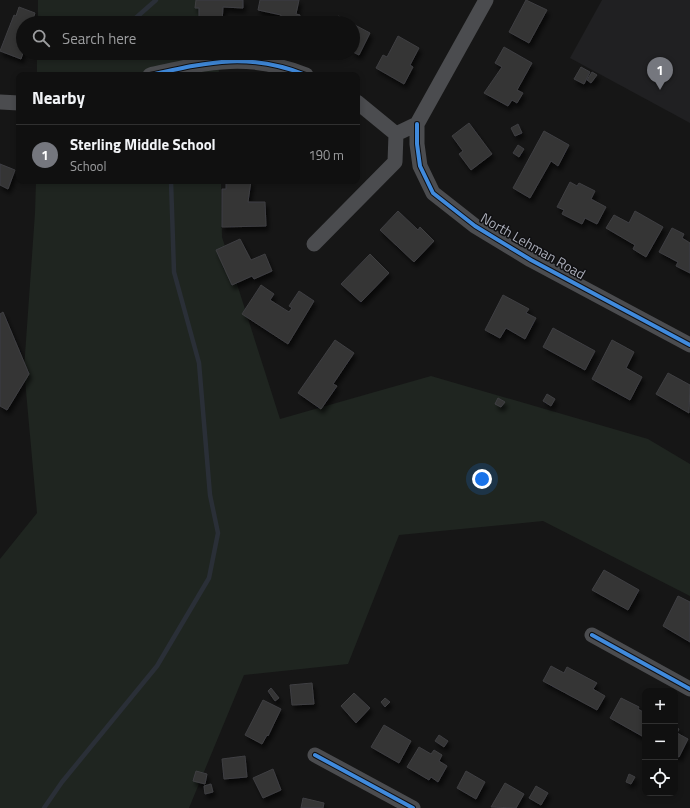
<!DOCTYPE html>
<meta charset="utf-8">
<style>
body{margin:0;font-family:"Titillium Web",sans-serif;background:#191919;color:#f1f3f6}
.controls{position:absolute;right:12px;bottom:12px;display:grid;overflow:hidden;border-radius:8px;box-shadow:0 2px 6px #0003}
.controls button{width:36px;height:36px;display:grid;place-items:center;padding:0;border:0;border-bottom:1px solid #303030;background:#101010;color:#f1f3f6;font:20px sans-serif}
.you{position:absolute;left:482px;top:479px;width:14px;height:14px;margin:-10px;border:3px solid #fff;border-radius:50%;background:#1a73e8;box-shadow:0 0 0 6px #1a73e833}
.badge{display:grid;place-items:center;width:26px;height:26px;border-radius:50%;background:#75777e;color:#fff;font-size:13px;font-weight:700}
.pin{position:absolute;translate:-50% -33px;filter:drop-shadow(0 1px 2px #0008)}
.pin::after{content:'';position:absolute;top:21px;width:14px;height:12px;background:inherit;clip-path:polygon(0 0,100% 0,50% 100%)}
.list{margin:0;padding:0;list-style:none}
h2{display:flex;justify-content:space-between;align-items:center;height:52px;margin:0;padding:0 16px;font-size:17px}
h2 small{font-size:13px;font-weight:400;color:#9c9d9f}
.list li{display:grid;grid-template-columns:26px 1fr auto;gap:12px;align-items:center;box-sizing:border-box;height:60px;padding:0 16px;border-top:1px solid #303030}
.list b{display:block;font-size:15px;white-space:nowrap}
.list p{margin:0;font-size:13px;white-space:nowrap;color:#9c9d9f}
.list em{font-size:13px;font-style:normal;color:#9c9d9f}
.icon{flex:none;width:22px;height:22px;fill:none;stroke:currentColor;stroke-width:2;stroke-linecap:round;stroke-linejoin:round}
.map{position:relative;flex:none;width:690px;height:808px;overflow:hidden}
.search{position:absolute;background:#101010;box-shadow:0 2px 6px #0003;left:16px;top:16px;width:344px;height:44px;display:flex;align-items:center;gap:10px;box-sizing:border-box;padding:0 14px;border-radius:22px;color:#9c9d9f;font-size:15px}
.panel{position:absolute;background:#101010;box-shadow:0 2px 6px #0003;left:16px;top:72px;width:344px;height:112px;border-radius:8px}
.map>svg:first-child{display:block}
.built{fill:#202022}
.green{fill:#1f2520}
.lines{fill:none;stroke-linecap:round;stroke-linejoin:round}
.stream{stroke:#2a2f37;stroke-width:4.5}
.building{fill:#343436;stroke:#3f3f42;filter:url(#shadow)}
.minor{stroke:#4b4c4f;stroke-width:15}
.cycleway-casing{stroke:#101012;stroke-width:6}
.cycleway{stroke:#408adc;stroke-width:4}
.labels{text-anchor:middle;stroke-width:3;stroke-linejoin:round;paint-order:stroke}
.street-label{font-size:14px;fill:#a8abb6;stroke:#101012}
</style>
<div class="map">
<svg width="690" height="808" viewBox="0 0 690 808">
<defs>
<filter id="shadow"><feDropShadow dx="2.5" dy="4.5" stdDeviation="2" flood-color="#0009"/></filter>
</defs>
<rect width="100%" height="100%" fill="#161616"/>
<path class="built" d="M 602,0 L 690,0 L 690,123 L 570,58 Z"/>
<path class="green" d="M 38,0 L 223,0 L 219,23 L 38,23 Z
M 37,53 L 218,53 L 219,75 L 37,75 Z
M 36,181 L 221,181 L 222,237 L 280,419 L 431,376 L 648,439 L 690,464 L 690,596 L 543,521 L 399,535 L 348,664 L 244,675 L 189,808 L 0,808 L 0,559 L 37,513 L 24,369 L 35,213 Z"/>
<g class="lines">
<path class="stream" d="M 130,23 L 156,0
M 44,808 L 62,782 L 157,666 L 209,578 L 218,533 L 210,495 L 199,363 L 174,272 L 171,181"/>
</g>
<path class="building" d="M 196,0 L 243,0 L 243,8 L 223,7 L 222,23 L 199,23 L 199,8 L 195,8 Z
M 260,0 L 299,0 L 296,14 L 300,15 L 298,23 L 279,23 L 281,15 L 258,10 Z
M 526,0 L 547,10 L 529,43 L 509,32 Z
M 19,7 L 35,13 L 32,22 L 36,23 L 23,23 L 23,53 L 21,59 L 0,51 L 14,15 L 16,16 Z
M 338,16 L 351,23 L 335,23 Z
M 321,17 L 333,23 L 318,23 Z
M 353,24 L 370,33 L 359,55 L 353,52 Z
M 398,36 L 419,48 L 410,65 L 413,67 L 404,84 L 376,68 L 383,55 L 387,57 Z
M 504,47 L 532,63 L 517,90 L 523,93 L 517,103 L 512,100 L 508,106 L 484,93 L 502,67 L 495,63 Z
M 581,67 L 590,72 L 584,84 L 574,79 Z
M 592,72 L 597,75 L 591,83 L 587,80 Z
M 469,123 L 492,154 L 471,170 L 459,154 L 463,151 L 452,136 Z
M 518,124 L 522,133 L 515,136 L 511,128 Z
M 544,131 L 569,145 L 558,166 L 551,161 L 530,198 L 513,188 Z
M 518,145 L 524,149 L 519,157 L 513,153 Z
M 0,164 L 15,170 L 8,189 L 0,185 Z
M 226,181 L 251,181 L 248,202 L 265,202 L 266,226 L 222,227 L 222,189 L 226,189 Z
M 570,182 L 577,186 L 579,183 L 595,191 L 591,199 L 606,207 L 597,224 L 585,218 L 582,224 L 562,214 L 564,210 L 557,207 Z
M 398,211 L 418,230 L 420,227 L 434,241 L 414,262 L 380,230 Z
M 635,211 L 663,227 L 646,257 L 633,249 L 635,245 L 606,228 L 614,215 L 629,223 Z
M 672,228 L 684,234 L 682,238 L 690,243 L 690,273 L 676,266 L 678,262 L 659,252 Z
M 240,239 L 251,260 L 265,254 L 272,271 L 254,279 L 252,276 L 232,285 L 216,250 Z
M 370,254 L 389,273 L 361,302 L 341,284 Z
M 261,285 L 274,294 L 270,300 L 289,312 L 292,308 L 289,306 L 299,291 L 314,301 L 288,344 L 242,314 Z
M 503,295 L 529,309 L 526,313 L 536,318 L 525,339 L 506,328 L 500,338 L 485,330 Z
M 3,312 L 29,374 L 7,410 L 0,406 L 0,314 Z
M 553,328 L 595,351 L 585,370 L 543,347 Z
M 335,340 L 354,353 L 333,384 L 337,386 L 321,409 L 298,393 Z
M 612,340 L 634,352 L 626,368 L 642,377 L 630,400 L 592,379 Z
M 668,373 L 690,385 L 689,413 L 656,394 Z
M 547,394 L 555,399 L 551,406 L 543,401 Z
M 498,398 L 505,402 L 501,407 L 495,404 Z
M 604,570 L 639,590 L 628,610 L 592,590 Z
M 678,596 L 690,602 L 690,642 L 663,626 Z
M 551,666 L 564,673 L 567,667 L 597,683 L 593,689 L 605,696 L 597,710 L 543,681 Z
M 312,683 L 314,704 L 292,705 L 290,685 Z
M 271,688 L 279,698 L 275,701 L 268,691 Z
M 354,693 L 370,708 L 356,723 L 341,706 Z
M 385,698 L 390,702 L 385,707 L 381,702 Z
M 621,698 L 639,707 L 638,709 L 645,713 L 645,731 L 642,736 L 610,718 Z
M 263,700 L 281,709 L 268,736 L 267,735 L 262,744 L 245,735 Z
M 384,725 L 411,741 L 399,763 L 371,747 Z
M 675,727 L 679,729 L 677,733 L 688,739 L 679,757 L 675,755 Z
M 439,735 L 448,741 L 444,747 L 435,741 Z
M 419,747 L 431,754 L 434,750 L 442,755 L 439,761 L 447,766 L 438,782 L 431,777 L 429,780 L 407,767 Z
M 245,756 L 247,777 L 224,779 L 222,759 Z
M 273,769 L 281,790 L 263,798 L 253,778 Z
M 196,771 L 207,774 L 205,784 L 193,781 Z
M 466,771 L 485,782 L 476,799 L 457,788 Z
M 629,774 L 635,777 L 631,784 L 626,782 Z
M 505,783 L 524,794 L 516,808 L 491,807 Z
M 211,784 L 213,792 L 205,794 L 204,786 Z
M 536,786 L 548,793 L 541,805 L 529,798 Z
M 303,798 L 324,803 L 323,808 L 301,808 Z"/>
<g class="lines">
<path class="minor" d="M 150,75 C 208,62 248,52 306,75
M 0,102 L 19,103
M 357,102 L 396,134
M 417,124 L 417,144 L 420,166 L 433,193 L 475,226 L 531,260 L 690,345
M 396,134 L 417,124 L 486,0
M 314,244 L 395,162 L 396,134
M 592,635 L 690,689
M 315,755 L 413,808"/>
<defs>
<path id="cycleway" d="M 150,75 C 208,62 248,52 306,75
M 417,124 L 417,144 L 420,166 L 433,193 L 475,226 L 531,260 L 690,345
M 592,635 L 690,689
M 315,755 L 413,808"/>
</defs>
<use href="#cycleway" class="cycleway-casing"/>
<use href="#cycleway" class="cycleway"/>
</g>
<g class="labels">
<g class="street-label">
<text transform="translate(533 246) rotate(30)" y="5">North Lehman Road</text>
</g>
</g>
</svg>
<div class="controls">
<button>+</button>
<button>−</button>
<button><svg class="icon" aria-label="locate" viewBox="0 0 24 24"><circle cx="12" cy="12" r="6"/><path d="M12 2v4M12 18v4M2 12h4M18 12h4"/></svg></button>
</div>
<div class="you"></div>
<div class="pin badge" style="left:660px;top:90px">1</div>
<div class="search"><svg class="icon" aria-label="search" viewBox="0 0 24 24"><circle cx="10" cy="10" r="6"/><path d="M15 15l6 6"/></svg>Search here</div>
<section class="panel">
<h2>Nearby<small></small></h2>
<ul class="list">
<li><span class="badge">1</span><div><b>Sterling Middle School</b><p>School</p></div><em>190 m</em></li>
</ul>
</section>
</div>
